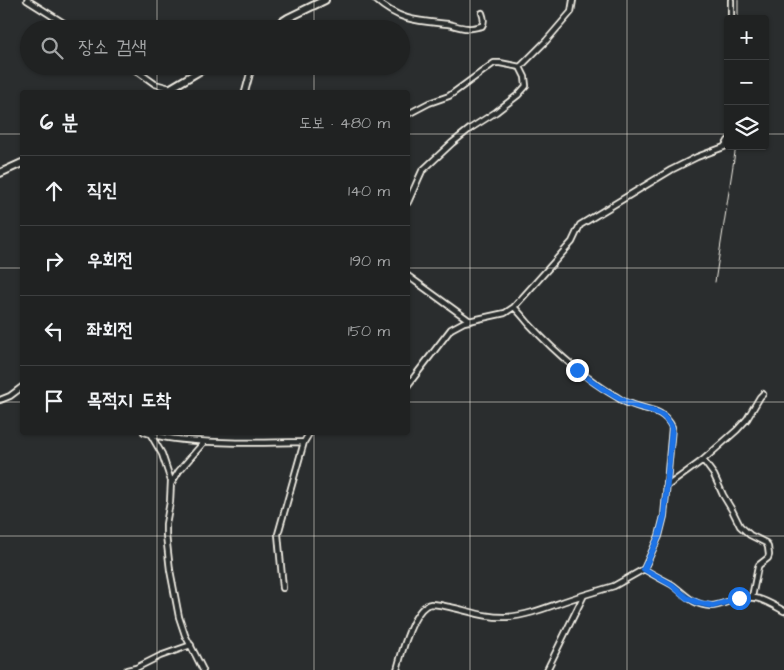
<!DOCTYPE html>
<html lang="ko">
<meta charset="utf-8">
<style>
body{margin:0;font-family:"Architects Daughter","Poor Story",sans-serif;background:#2d2f2f;color:#f1f3f6}
.controls{position:absolute;right:15px;top:15px;display:grid;overflow:hidden;border-radius:5px;box-shadow:0 1px 4px #0004}
.controls button{width:45px;height:45px;display:grid;place-items:center;padding:0;border:0;border-bottom:1px solid #3d3f40;background:#202222;color:#f1f3f6;font:25px sans-serif}
.stop{position:absolute;width:15px;height:15px;margin:-11px;border:4px solid #1a73e8;border-radius:50%;background:#fff}
.stop.end{background:#1a73e8;border-color:#fff;box-shadow:0 1px 5px #0008}
.list{margin:0;padding:0;list-style:none}
h2{display:flex;justify-content:space-between;align-items:center;height:65px;margin:0;padding:0 20px;font-size:21px}
h2 small{font-size:16px;font-weight:400;color:#a2a4a5}
.list li{display:grid;grid-template-columns:32px 1fr auto;gap:15px;align-items:center;box-sizing:border-box;height:70px;padding:0 20px;border-top:1px solid #3d3f40}
.list b{display:block;font-size:19px;white-space:nowrap}
.list em{font-size:16px;font-style:normal;color:#a2a4a5}
.icon{flex:none;width:28px;height:28px;fill:none;stroke:currentColor;stroke-width:2;stroke-linecap:round;stroke-linejoin:round}
.map{position:relative;flex:none;width:784px;height:670px;overflow:hidden}
.search{position:absolute;background:#202222;box-shadow:0 1px 4px #0004;left:20px;top:20px;width:390px;height:55px;display:flex;align-items:center;gap:12px;box-sizing:border-box;padding:0 18px;border-radius:28px;color:#a2a4a5;font-size:19px}
.panel{position:absolute;background:#202222;box-shadow:0 1px 4px #0004;left:20px;top:90px;width:390px;height:345px;border-radius:5px}
.map>svg:first-child{display:block}
.lines{fill:none;stroke-linecap:round;stroke-linejoin:round}
.street-casing{stroke:#f4f1e8;stroke-width:8}
.secondary-casing{stroke:#f4f1e8;stroke-width:10}
.street{stroke:#2a2d2e;stroke-width:4.5}
.secondary{stroke:#2a2d2e;stroke-width:6}
.rail{stroke:#f4f1e8;stroke-width:1}
.route{stroke:#1a73e8;stroke-width:6}
.grid{fill:none;stroke:#f4f1e8;stroke-width:1;stroke-opacity:0.55}
</style>
<div class="map">
<svg width="784" height="670" viewBox="0 0 784 670">
<rect width="100%" height="100%" fill="#2a2d2e"/>
<filter id="ink" filterUnits="userSpaceOnUse"><feTurbulence type="fractalNoise" baseFrequency=".02" numOctaves="2"/><feDisplacementMap in="SourceGraphic" scale="10" xChannelSelector="R" yChannelSelector="G"/><feConvolveMatrix kernelMatrix="1 2 1 2 8 2 1 2 1" color-interpolation-filters="sRGB"/></filter>
<g filter="url(#ink)">
<g class="lines">
<defs>
<path id="street" d="M 27,0 L 73,29
M 376,0 C 399,21 419,21 448,24 C 454,25 461,28 467,28 C 472,29 477,27 482,26 C 485,22 484,18 482,13
M 731,19 L 731,0
M 130,66 L 155,84 L 170,88
M 520,67 L 546,41 L 571,12 L 573,0
M 245,92 L 252,66
M 408,114 L 429,103 L 449,96 L 494,63 L 500,63 L 520,67
M 408,202 L 422,171 L 452,143 L 471,128 L 496,112 L 518,95 L 526,86 L 525,77 L 520,67
M 408,276 L 470,321
M 514,307 C 519,312 524,318 529,324 C 555,352 584,378 617,397 C 621,400 626,403 631,404 C 647,411 663,408 672,427 L 664,516 L 659,536 L 644,569 L 614,586 L 584,595 L 547,670
M 408,385 L 451,329 L 464,322 L 505,313 L 514,307 L 572,242 L 580,225 L 671,170 L 697,157 L 724,147 L 727,143 L 728,141
M 0,400 L 10,396 L 22,387
M 144,432 C 161,438 180,440 198,441 C 233,444 268,443 304,442
M 151,435 L 162,454 L 171,481 L 170,502 L 166,524 L 166,535 L 170,570 L 179,617 L 185,635 L 196,656 L 203,670
M 703,460 L 714,475 L 723,495 L 732,510 L 740,526 L 750,535 L 766,543 L 768,547 L 769,555 L 768,558 L 759,565 L 758,567 L 752,597
M 171,484 L 179,471 L 204,442
M 666,487 L 703,460 L 737,430 L 747,419 L 760,397 L 763,394
M 644,569 C 653,575 662,579 671,584 C 685,593 691,605 711,606 C 719,606 726,602 733,600 C 755,593 766,601 784,611
M 283,588 L 278,534 L 304,442 L 310,432
M 127,670 L 136,668 L 160,656 L 191,645
M 397,670 C 401,655 413,606 431,604 C 437,604 444,606 450,607 C 469,611 487,618 507,617 C 534,615 558,602 584,595"/>
<path id="secondary" d="M 271,29 L 288,18 L 325,0
M 164,92 L 208,66
M 0,173 L 22,163"/>
</defs>
<use href="#street" class="street-casing"/>
<use href="#secondary" class="secondary-casing"/>
<use href="#street" class="street"/>
<use href="#secondary" class="secondary"/>
<path class="rail" d="M 738,19 L 738,0
M 715,282 L 736,146"/>
</g>
</g>
<g class="lines" filter="url(#ink)">
<path class="route" d="M 577,370 C 592,382 608,393 626,402 C 643,411 662,406 672,428 L 664,516 L 659,536 L 644,569 L 672,585 L 687,598 L 699,603 L 713,606 L 739,598"/>
</g>
<path class="grid" d="M 157,0 L 157,29M 314,0 L 314,29M 470,0 L 470,670M 627,0 L 627,670M 157,66 L 157,92M 314,66 L 314,92M 0,134 L 22,134M 408,134 L 728,134M 765,134 L 784,134M 0,268 L 22,268M 408,268 L 784,268M 0,402 L 22,402M 408,402 L 784,402M 157,432 L 157,670M 314,432 L 314,670M 0,536 L 784,536"/>
</svg>
<div class="controls">
<button>+</button>
<button>−</button>
<button><svg class="icon" aria-label="layers" viewBox="0 0 24 24"><path d="M12 4l9 5-9 5-9-5zM3 14l9 5 9-5"/></svg></button>
</div>
<div class="stop" style="left:739px;top:598px"></div>
<div class="stop end" style="left:577px;top:370px"></div>
<div class="search"><svg class="icon" aria-label="search" viewBox="0 0 24 24"><circle cx="10" cy="10" r="6"/><path d="M15 15l6 6"/></svg>장소 검색</div>
<section class="panel">
<h2>6 분<small>도보 · 480 m</small></h2>
<ul class="list">
<li><svg class="icon" aria-label="ahead" viewBox="0 0 24 24"><path d="M12 20V5M6 11l6-6 6 6"/></svg><div><b>직진</b></div><em>140 m</em></li>
<li><svg class="icon" aria-label="right" viewBox="0 0 24 24"><path d="M7 20v-9h11M14 6l5 5-5 5"/></svg><div><b>우회전</b></div><em>190 m</em></li>
<li><svg class="icon" aria-label="left" viewBox="0 0 24 24"><path d="M17 20v-9H6M10 6l-5 5 5 5"/></svg><div><b>좌회전</b></div><em>150 m</em></li>
<li><svg class="icon" aria-label="arrive" viewBox="0 0 24 24"><path d="M6 21V4h12l-3 4 3 4H6"/></svg><div><b>목적지 도착</b></div></li>
</ul>
</section>
</div>
